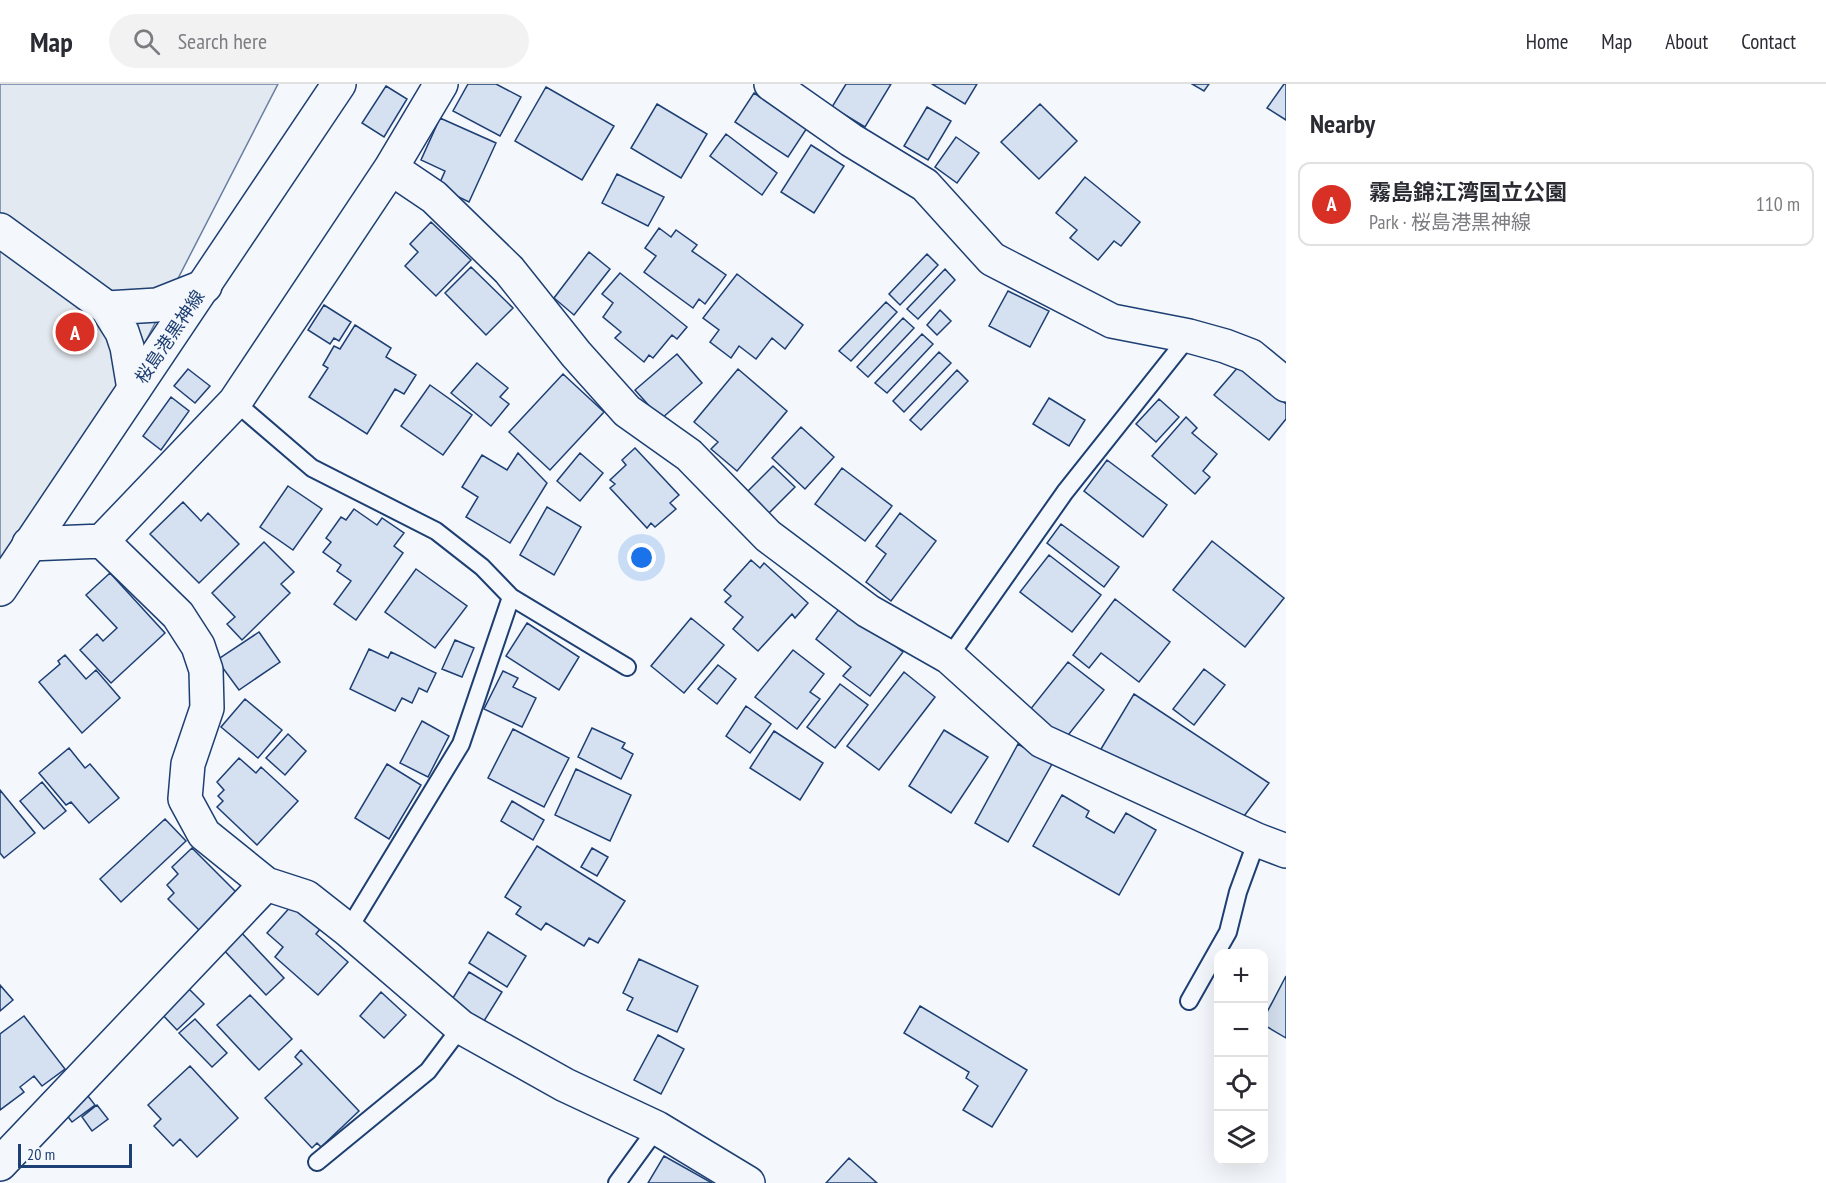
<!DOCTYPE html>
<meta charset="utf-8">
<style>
body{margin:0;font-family:"PT Sans Narrow","Noto Sans JP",sans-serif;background:#f2f2f3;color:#2b2b33}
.controls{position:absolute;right:18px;bottom:18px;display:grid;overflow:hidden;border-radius:12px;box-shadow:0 6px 24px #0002}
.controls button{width:54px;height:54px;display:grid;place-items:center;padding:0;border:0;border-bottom:2px solid #e1e1e2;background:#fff;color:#2b2b33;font:30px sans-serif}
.scale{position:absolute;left:18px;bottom:15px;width:114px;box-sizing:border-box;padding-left:6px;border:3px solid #1d3f73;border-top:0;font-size:16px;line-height:21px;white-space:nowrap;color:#1d3f73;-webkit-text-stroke:4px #f4f7fb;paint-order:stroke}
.you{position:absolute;left:642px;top:474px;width:21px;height:21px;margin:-15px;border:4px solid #fff;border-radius:50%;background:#1a73e8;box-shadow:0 0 0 9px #1a73e833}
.badge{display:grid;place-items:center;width:39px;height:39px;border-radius:50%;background:#d93025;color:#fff;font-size:20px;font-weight:700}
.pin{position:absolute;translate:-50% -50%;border:3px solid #fff;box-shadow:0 2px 6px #0006}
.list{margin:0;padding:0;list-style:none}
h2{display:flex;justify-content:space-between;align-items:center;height:78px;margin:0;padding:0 24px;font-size:26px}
h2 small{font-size:20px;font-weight:400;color:#7c7c81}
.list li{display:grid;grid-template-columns:39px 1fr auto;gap:18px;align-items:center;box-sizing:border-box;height:84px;margin:0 12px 12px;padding:0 12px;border:2px solid #e1e1e2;border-radius:12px}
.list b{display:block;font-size:22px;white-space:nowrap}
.list p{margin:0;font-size:20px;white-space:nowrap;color:#7c7c81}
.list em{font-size:20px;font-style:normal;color:#7c7c81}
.icon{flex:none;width:33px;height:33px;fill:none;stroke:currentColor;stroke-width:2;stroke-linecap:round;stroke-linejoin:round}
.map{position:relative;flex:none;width:1286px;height:1099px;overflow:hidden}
header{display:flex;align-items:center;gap:36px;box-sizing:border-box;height:84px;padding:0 30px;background:#fff;border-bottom:2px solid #e1e1e2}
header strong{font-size:28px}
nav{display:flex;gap:33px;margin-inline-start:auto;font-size:21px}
.search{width:420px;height:54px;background:#f2f2f3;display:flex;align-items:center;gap:15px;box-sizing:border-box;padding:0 21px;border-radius:33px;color:#7c7c81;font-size:22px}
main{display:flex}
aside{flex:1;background:#fff}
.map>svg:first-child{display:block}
.green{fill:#e3e9f0;stroke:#687fa3;stroke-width:1.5}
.building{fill:#d5e0f0;stroke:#1d3f73;stroke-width:1.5}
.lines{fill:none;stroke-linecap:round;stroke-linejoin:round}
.lane-casing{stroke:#1d3f73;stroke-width:20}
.street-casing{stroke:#1d3f73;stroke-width:36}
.primary-casing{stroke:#1d3f73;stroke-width:36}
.lane{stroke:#f4f7fb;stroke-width:16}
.street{stroke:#f4f7fb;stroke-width:33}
.primary{stroke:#f4f7fb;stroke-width:33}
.labels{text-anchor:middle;stroke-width:4.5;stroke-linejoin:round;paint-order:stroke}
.street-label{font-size:18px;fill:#1d3f73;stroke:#f4f7fb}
</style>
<header>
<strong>Map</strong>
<div class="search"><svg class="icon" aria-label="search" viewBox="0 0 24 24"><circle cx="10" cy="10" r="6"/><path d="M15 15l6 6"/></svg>Search here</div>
<nav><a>Home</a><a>Map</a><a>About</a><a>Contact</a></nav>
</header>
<main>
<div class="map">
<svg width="1286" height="1099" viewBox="0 0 1286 1099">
<rect width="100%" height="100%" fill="#f4f7fb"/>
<path class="green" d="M 0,0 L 278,0 L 23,496 L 0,519 Z"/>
<path class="building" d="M 468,0 L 496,0 L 521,13 L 500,52 L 453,27 Z
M 846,0 L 891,0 L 865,43 L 832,23 Z
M 932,0 L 977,0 L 965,20 Z
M 1192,0 L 1209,0 L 1204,7 Z
M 1284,0 L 1286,0 L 1286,36 L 1267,24 Z
M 386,2 L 407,15 L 384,53 L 362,39 Z
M 546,3 L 614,42 L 582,96 L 515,57 Z
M 754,9 L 807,44 L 788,73 L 735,38 Z
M 657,20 L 707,50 L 681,94 L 631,64 Z
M 1040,20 L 1077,57 L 1039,95 L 1001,58 Z
M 927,23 L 951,37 L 928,76 L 904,62 Z
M 440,34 L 496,59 L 469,118 L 438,103 L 445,87 L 421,76 Z
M 726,50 L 777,89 L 762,111 L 710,72 Z
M 956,53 L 979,69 L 957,99 L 935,83 Z
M 811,61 L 844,82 L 814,129 L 781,108 Z
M 617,90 L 664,113 L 648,142 L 602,119 Z
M 1085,93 L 1140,138 L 1121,162 L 1114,157 L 1098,176 L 1070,154 L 1077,146 L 1056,129 Z
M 431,138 L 471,176 L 436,212 L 405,182 L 418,168 L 410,160 Z
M 659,144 L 671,153 L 676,146 L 697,161 L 692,167 L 726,191 L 705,220 L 699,215 L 693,224 L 644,188 L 656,172 L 645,164 Z
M 589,168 L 610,185 L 574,231 L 554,214 Z
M 927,170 L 938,181 L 900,221 L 889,210 Z
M 471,183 L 513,224 L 486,251 L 445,209 Z
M 945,185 L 955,196 L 918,235 L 907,225 Z
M 620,189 L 687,243 L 677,255 L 672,251 L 653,274 L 649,271 L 644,278 L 615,254 L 621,248 L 603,233 L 613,219 L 602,210 Z
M 737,190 L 803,241 L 785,265 L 772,254 L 756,275 L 739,262 L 731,274 L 710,258 L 719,246 L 703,234 Z
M 1008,207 L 1049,227 L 1030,263 L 989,242 Z
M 886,218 L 897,228 L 851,277 L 839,267 Z
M 324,221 L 351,238 L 339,257 L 334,254 L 330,260 L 308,246 Z
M 940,226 L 951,237 L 937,251 L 927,241 Z
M 903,234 L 914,244 L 868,293 L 857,283 Z
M 355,241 L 391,264 L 386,273 L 416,291 L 404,310 L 395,305 L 367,350 L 309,313 L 328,284 L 323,281 L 334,262 L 340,265 Z
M 922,250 L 933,260 L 887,309 L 875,299 Z
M 939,268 L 951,279 L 904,328 L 893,317 Z
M 677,270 L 702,299 L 661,335 L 635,306 Z
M 477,279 L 508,304 L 500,313 L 509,320 L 491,342 L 451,309 Z
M 1239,282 L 1286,320 L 1286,335 L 1269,356 L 1214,311 Z
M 188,285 L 210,302 L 195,319 L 174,302 Z
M 738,285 L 787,327 L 737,387 L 711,365 L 718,358 L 694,338 Z
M 957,286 L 968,297 L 921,346 L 910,336 Z
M 563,290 L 604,328 L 550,386 L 509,348 Z
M 430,301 L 472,331 L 443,371 L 401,342 Z
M 171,313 L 189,327 L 161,366 L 143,352 Z
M 1049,314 L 1085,336 L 1069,362 L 1033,340 Z
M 1159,315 L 1179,333 L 1156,358 L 1136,340 Z
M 1186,333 L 1197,344 L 1192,349 L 1217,370 L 1203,387 L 1210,393 L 1195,410 L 1152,372 Z
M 801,343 L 834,373 L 805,405 L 772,374 Z
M 635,364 L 679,411 L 670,419 L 676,425 L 655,443 L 651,439 L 647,444 L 610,404 L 615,400 L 610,396 L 626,381 L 622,376 Z
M 518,369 L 547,399 L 510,459 L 466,433 L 478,413 L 462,403 L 482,371 L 507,386 Z
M 580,369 L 603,389 L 580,417 L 557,397 Z
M 1107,376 L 1167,421 L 1143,453 L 1084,407 Z
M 773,382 L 795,403 L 768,430 L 747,408 Z
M 842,384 L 892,422 L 865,457 L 815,420 Z
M 288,402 L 322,425 L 293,466 L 260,443 Z
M 183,418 L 201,437 L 208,429 L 239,460 L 199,499 L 150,450 Z
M 547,423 L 581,443 L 554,491 L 520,471 Z
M 354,425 L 377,441 L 382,434 L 404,449 L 394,462 L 403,469 L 356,536 L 334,520 L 351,497 L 337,487 L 341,481 L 323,468 L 331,458 L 326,454 L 341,433 L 346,436 Z
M 900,429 L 936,457 L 891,517 L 866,498 L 886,470 L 876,462 Z
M 1061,440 L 1119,483 L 1104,503 L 1047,459 Z
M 1212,457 L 1284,514 L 1245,563 L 1173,506 Z
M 264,458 L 294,488 L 281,500 L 290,509 L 242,556 L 227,540 L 235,533 L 212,509 Z
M 1049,471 L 1101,511 L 1072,548 L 1020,508 Z
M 751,476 L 760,484 L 764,479 L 808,519 L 795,534 L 792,530 L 758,567 L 733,545 L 743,533 L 725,518 L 731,512 L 724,506 Z
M 416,485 L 467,522 L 435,564 L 385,528 Z
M 110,489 L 165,549 L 111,599 L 80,566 L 97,550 L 103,557 L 117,544 L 86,511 Z
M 1115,515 L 1170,558 L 1139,598 L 1101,569 L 1089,584 L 1073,571 Z
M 842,521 L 903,568 L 870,612 L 843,592 L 851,583 L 816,555 Z
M 691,534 L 724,561 L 684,609 L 651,582 Z
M 527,539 L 579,573 L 559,606 L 506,572 Z
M 259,548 L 280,578 L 239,606 L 217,576 Z
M 455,556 L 474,564 L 462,593 L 442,585 Z
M 369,565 L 388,574 L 391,568 L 436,589 L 427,608 L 419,604 L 412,619 L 402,614 L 395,627 L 350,605 Z
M 793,566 L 824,590 L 810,608 L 820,615 L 797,645 L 755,613 Z
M 65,571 L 86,595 L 96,586 L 120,614 L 82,649 L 39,598 L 60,580 L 58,577 Z
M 1068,578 L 1104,606 L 1065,655 L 1029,627 Z
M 718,581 L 736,595 L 717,620 L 698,605 Z
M 1204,585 L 1225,601 L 1194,641 L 1173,625 Z
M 503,587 L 518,594 L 513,603 L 536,614 L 522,643 L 484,625 Z
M 904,588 L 935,613 L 879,686 L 847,662 Z
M 840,600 L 868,621 L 835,664 L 807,643 Z
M 1134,610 L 1269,699 L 1241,736 L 1098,670 Z
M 245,615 L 282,646 L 258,674 L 221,643 Z
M 746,622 L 771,640 L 750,669 L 726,652 Z
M 422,637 L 449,652 L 428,693 L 400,679 Z
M 592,644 L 625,659 L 622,664 L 633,670 L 621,695 L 578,673 Z
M 513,645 L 569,674 L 544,723 L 488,694 Z
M 944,646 L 988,673 L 951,729 L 909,702 Z
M 774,647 L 823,679 L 800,716 L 750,684 Z
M 288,650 L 306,667 L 285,691 L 266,674 Z
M 1018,660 L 1052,680 L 1008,758 L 975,739 Z
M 69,664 L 85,684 L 90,680 L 119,714 L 89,739 L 71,718 L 66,721 L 39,689 Z
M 239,674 L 256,689 L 261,683 L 298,717 L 257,761 L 217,723 L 223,717 L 218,712 L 224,706 L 217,698 Z
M 387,680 L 421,701 L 389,755 L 355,734 Z
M 576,685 L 631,711 L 610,757 L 555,731 Z
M 42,698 L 66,727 L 44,745 L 20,717 Z
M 0,706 L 35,749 L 4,774 L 0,769 Z
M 1062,711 L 1089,727 L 1086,733 L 1114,749 L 1126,729 L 1156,746 L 1119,811 L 1033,762 Z
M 512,717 L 544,736 L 533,756 L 501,737 Z
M 165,735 L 186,757 L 121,818 L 100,795 Z
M 537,762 L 625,817 L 598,859 L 589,854 L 584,862 L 546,839 L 541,846 L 516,830 L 521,823 L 505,813 Z
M 192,764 L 240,812 L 202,849 L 168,815 L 174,809 L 167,801 L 178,790 L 172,783 Z
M 592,764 L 608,773 L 597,792 L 581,783 Z
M 293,820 L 321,844 L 316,850 L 348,878 L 318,911 L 275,873 L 283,863 L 267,849 Z
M 238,845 L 284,894 L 266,911 L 220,862 Z
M 488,848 L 526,872 L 507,903 L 469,879 Z
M 639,875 L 698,902 L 677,948 L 627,926 L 633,914 L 623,909 Z
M 469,888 L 502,908 L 484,937 L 451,917 Z
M 1286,892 L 1286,954 L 1264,941 L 1264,934 Z
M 0,901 L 13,916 L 0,927 Z
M 185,901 L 204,920 L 177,946 L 158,926 Z
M 381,908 L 406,931 L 384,954 L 360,932 Z
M 250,911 L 292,955 L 259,986 L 217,941 Z
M 920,922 L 1027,986 L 992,1043 L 963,1026 L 978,1002 L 966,994 L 969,988 L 904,949 Z
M 24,932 L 65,985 L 42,1002 L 34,992 L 20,1003 L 24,1008 L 0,1026 L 0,950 Z
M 195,935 L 227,969 L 212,983 L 179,949 Z
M 658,951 L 684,965 L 661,1010 L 634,996 Z
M 301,966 L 359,1027 L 321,1063 L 317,1059 L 312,1064 L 265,1014 L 302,980 L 295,973 Z
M 190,982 L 238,1034 L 197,1073 L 180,1055 L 173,1062 L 154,1042 L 161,1035 L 148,1021 Z
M 81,1003 L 95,1021 L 72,1038 L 58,1020 Z
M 97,1021 L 108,1035 L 92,1047 L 82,1033 Z
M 664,1072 L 712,1099 L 648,1099 Z
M 849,1074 L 877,1099 L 826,1099 Z"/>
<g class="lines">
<defs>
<path id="lane" d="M 235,318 L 312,384 L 436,447 L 482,483 L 511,513 L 627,583
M 949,573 L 1065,408 L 1189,252
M 348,846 L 461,660 L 511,513
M 1189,917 L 1228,848 L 1238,808 L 1257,756
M 317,1078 L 428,987 L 461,943
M 617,1099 L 657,1044"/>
<path id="street" d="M 771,0 L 851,56 L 925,101 L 992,175 L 1112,237 L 1189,252 L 1225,262 L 1251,272 L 1286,301
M 391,84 L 434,113 L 509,186 L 576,270 L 627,327 L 689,371 L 768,452 L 868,527 L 949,573 L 1042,657 L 1257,756 L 1286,767
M 0,146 L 107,224 L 157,221 L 205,202
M 107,224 L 122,248 L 127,263 L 134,305
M 102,457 L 235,318 L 391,84 L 441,0
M 29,460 L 102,457 L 178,531 L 198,562 L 206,586 L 207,624 L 188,680 L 185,715 L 204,750 L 266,800 L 306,813 L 348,846 L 461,943 L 565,1001 L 657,1044 L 748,1099
M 0,1080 L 266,800"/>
<path id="primary" d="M 0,505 L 339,0"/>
</defs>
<use href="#lane" class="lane-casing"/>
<use href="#street" class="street-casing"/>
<use href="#primary" class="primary-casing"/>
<use href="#lane" class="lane"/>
<use href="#street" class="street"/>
<use href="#primary" class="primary"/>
</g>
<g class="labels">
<g class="street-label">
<text transform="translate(170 253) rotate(-56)" y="6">桜島港黒神線</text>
</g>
</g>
</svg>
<div class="controls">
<button>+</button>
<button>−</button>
<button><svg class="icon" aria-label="locate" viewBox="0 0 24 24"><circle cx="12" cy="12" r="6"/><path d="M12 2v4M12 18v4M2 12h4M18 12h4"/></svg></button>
<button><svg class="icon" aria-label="layers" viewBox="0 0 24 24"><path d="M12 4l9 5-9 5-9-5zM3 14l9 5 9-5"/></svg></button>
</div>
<div class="scale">20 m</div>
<div class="you"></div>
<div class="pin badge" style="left:75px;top:248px">A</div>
</div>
<aside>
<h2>Nearby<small></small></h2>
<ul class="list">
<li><span class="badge">A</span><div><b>霧島錦江湾国立公園</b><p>Park · 桜島港黒神線</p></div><em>110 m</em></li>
</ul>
</aside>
</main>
